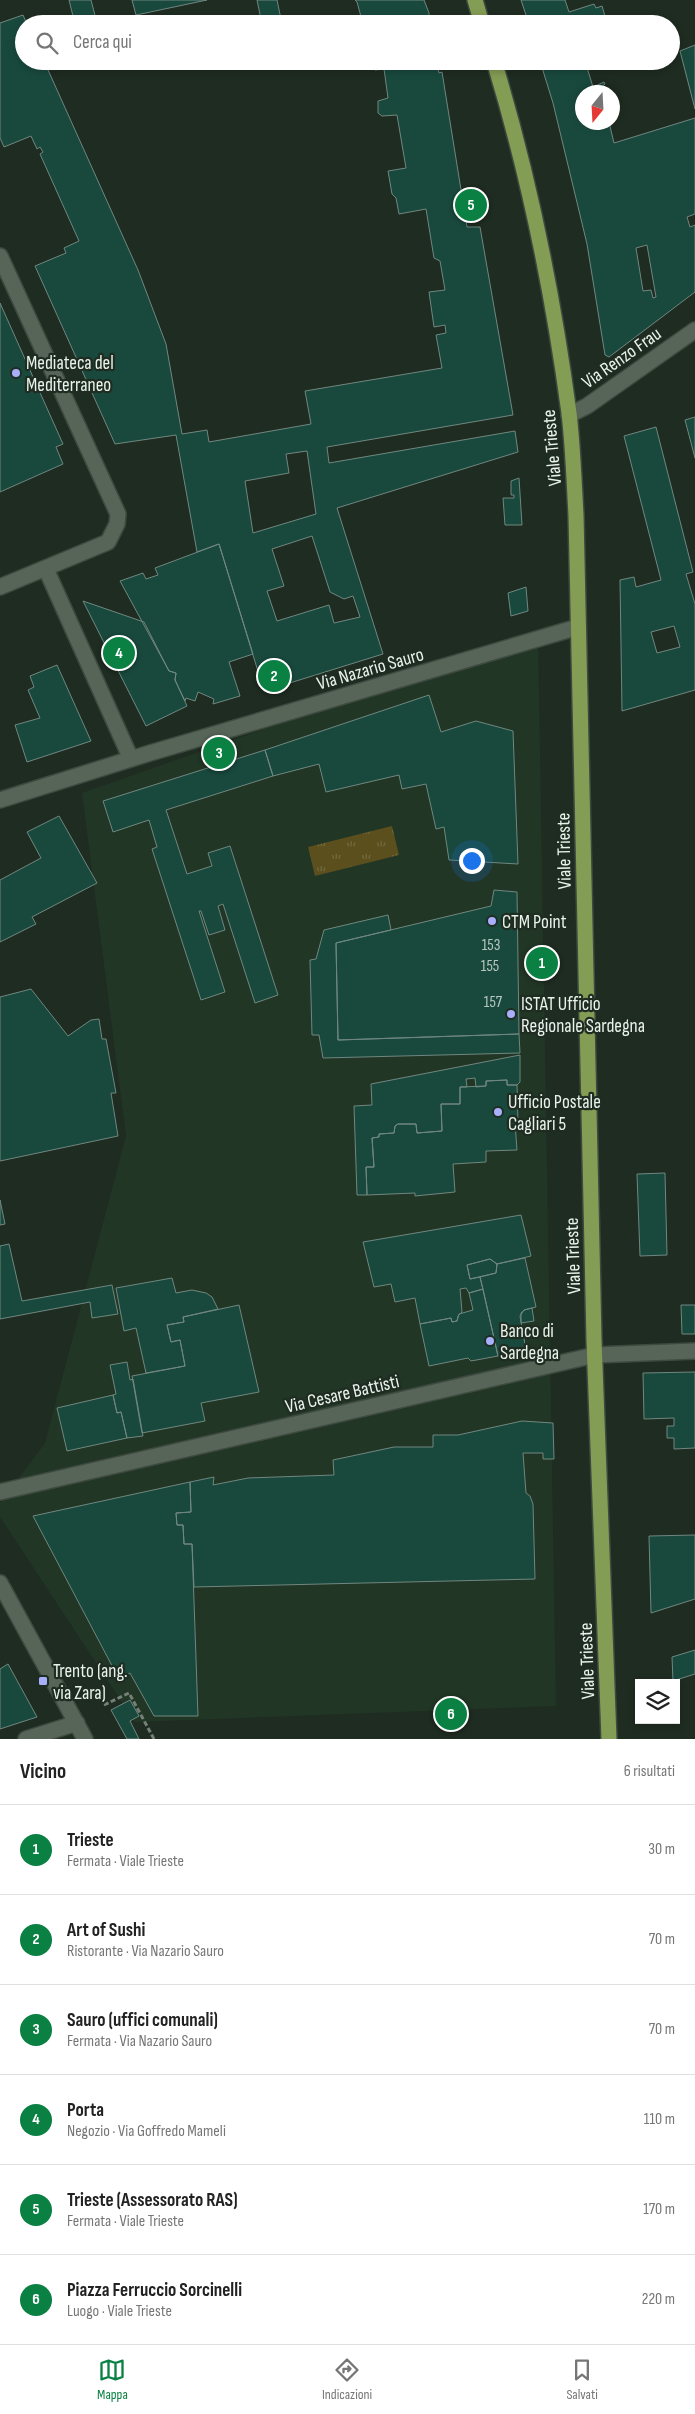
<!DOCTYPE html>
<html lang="it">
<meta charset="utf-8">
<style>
body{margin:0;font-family:"Sofia Sans Condensed",sans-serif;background:#f6f6f6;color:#222}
.controls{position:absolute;right:15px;bottom:15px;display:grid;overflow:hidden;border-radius:0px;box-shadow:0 2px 8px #0003}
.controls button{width:45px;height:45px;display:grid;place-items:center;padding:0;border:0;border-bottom:1px solid #e0e0e0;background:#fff;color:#222;font:25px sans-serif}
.compass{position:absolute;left:575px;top:85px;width:45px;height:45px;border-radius:50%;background:#fff;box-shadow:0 2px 8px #0003;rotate:198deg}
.you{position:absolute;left:471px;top:860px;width:18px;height:18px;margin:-12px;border:4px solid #fff;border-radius:50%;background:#1a73e8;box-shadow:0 0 0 8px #1a73e833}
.badge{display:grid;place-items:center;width:32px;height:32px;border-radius:50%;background:#0b8043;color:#fff;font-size:16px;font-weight:700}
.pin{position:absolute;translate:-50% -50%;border:2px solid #fff;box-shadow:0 1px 5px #0006}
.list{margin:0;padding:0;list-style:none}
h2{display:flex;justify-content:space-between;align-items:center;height:65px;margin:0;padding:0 20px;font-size:21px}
h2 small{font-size:16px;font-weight:400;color:#767676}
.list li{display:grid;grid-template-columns:32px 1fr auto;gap:15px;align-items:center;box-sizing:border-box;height:90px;padding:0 20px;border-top:1px solid #e0e0e0}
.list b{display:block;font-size:19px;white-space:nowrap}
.list p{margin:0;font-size:16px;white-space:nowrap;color:#767676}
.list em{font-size:16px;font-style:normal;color:#767676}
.icon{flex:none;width:28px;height:28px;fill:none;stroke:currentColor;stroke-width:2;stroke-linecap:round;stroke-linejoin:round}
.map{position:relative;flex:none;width:695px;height:1739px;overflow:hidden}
.search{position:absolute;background:#fff;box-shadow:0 2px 8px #0003;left:15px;right:15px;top:15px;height:55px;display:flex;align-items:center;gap:12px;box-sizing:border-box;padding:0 18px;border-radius:28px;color:#767676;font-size:19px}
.sheet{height:605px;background:#fff}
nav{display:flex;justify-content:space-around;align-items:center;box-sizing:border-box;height:70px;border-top:1px solid #e0e0e0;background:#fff;font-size:14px;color:#767676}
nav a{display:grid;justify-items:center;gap:2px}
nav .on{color:#0b8043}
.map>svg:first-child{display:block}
.built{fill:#223625}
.grass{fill:url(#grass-tufts)}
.building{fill:#19493d;stroke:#708780;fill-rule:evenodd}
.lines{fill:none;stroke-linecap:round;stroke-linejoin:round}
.minor-casing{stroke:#3e4a40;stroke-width:18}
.major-casing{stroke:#3e4a40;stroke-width:18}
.path{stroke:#758077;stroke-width:3;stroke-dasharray:5 2.5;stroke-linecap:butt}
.minor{stroke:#566558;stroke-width:15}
.major{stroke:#849d54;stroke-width:15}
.poi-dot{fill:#a8b0fc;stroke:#1f2c21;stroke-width:2}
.labels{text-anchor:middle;stroke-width:4.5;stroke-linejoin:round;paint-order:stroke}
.number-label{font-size:16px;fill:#b6c8c0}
.street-label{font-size:19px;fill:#eaf3eb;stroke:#1f2c21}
.poi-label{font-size:19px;fill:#eaf3eb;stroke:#1f2c21;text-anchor:start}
</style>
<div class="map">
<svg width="695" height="1739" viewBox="0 0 695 1739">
<defs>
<pattern id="grass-tufts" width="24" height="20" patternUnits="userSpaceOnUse" patternTransform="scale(1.25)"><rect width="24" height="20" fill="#5a4f1d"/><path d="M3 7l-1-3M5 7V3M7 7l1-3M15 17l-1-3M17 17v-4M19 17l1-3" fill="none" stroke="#72693e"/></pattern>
</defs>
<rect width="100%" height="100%" fill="#1f2c21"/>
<path class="built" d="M 538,633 L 556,1706 L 135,1722 L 0,1517 L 0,1503 L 45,1443 L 126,1136 L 82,793 Z"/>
<path class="grass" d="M 392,826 L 399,855 L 315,876 L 308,847 Z"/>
<path class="building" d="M 69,0 L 91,0 L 97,23 L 75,24 Z
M 132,0 L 207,0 L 136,15 Z
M 257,0 L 277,0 L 282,24 L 262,24 Z
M 355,0 L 424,0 L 429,13 L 429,23 L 363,24 L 357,2 Z
M 521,0 L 565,0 L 569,12 L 594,4 L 596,8 L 602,6 L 605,16 L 599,18 L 601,24 L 529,24 Z
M 23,15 L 27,24 L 24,24 L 24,61 L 44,61 L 138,270 L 166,344 L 182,434 L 207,430 L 209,442 L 311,424 L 305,391 L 442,368 L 436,335 L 446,333 L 445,325 L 434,327 L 429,292 L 445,290 L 440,261 L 434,258 L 426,209 L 399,214 L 396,198 L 392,194 L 388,171 L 406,168 L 397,115 L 382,116 L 378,113 L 378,101 L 388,98 L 384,69 L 375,70 L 373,61 L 436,61 L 439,73 L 442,72 L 467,227 L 480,227 L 513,415 L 327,447 L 329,463 L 515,431 L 518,452 L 337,508 L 383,654 L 264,691 L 219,544 L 197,552 L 176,435 L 115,444 L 35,266 L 66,253 L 64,248 L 79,241 L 40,154 L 43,152 L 40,147 L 37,149 L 31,136 L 4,147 L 0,138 L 0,23 ZM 307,451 L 316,514 L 253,533 L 245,481 L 289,473 L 286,454 ZM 312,536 L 330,592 L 344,599 L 353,596 L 360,617 L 334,623 L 329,605 L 277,621 L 267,591 L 284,586 L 272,549 Z
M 695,45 L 695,109 L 680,51 Z
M 540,61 L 585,61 L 593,87 L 604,82 L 605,84 L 600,88 L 601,92 L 582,92 L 582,122 L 609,122 L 614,143 L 695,118 L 695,214 L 687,217 L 690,227 L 695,225 L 695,292 L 609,357 L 605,355 L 587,244 L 553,103 ZM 647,245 L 656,297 L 653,298 L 651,290 L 643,291 L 636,248 Z
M 0,303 L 63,444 L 56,447 L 63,464 L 0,492 Z
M 695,417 L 695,458 L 685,420 Z
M 656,427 L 693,572 L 686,574 L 695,604 L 695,690 L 622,711 L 620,580 L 634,577 L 636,587 L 661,580 L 624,436 ZM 674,626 L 680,647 L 657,653 L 651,632 Z
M 519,478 L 522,525 L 505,525 L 503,498 L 514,498 L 514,495 L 511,495 L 511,481 Z
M 219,544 L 253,654 L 229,662 L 240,696 L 213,704 L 214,699 L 198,692 L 195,701 L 186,698 L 185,701 L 175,680 L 176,673 L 169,671 L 120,581 L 143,573 L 146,579 L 158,575 L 155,568 Z
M 526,587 L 528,611 L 511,616 L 508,593 Z
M 83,601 L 144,622 L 169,671 L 176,673 L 175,680 L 187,706 L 146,726 Z
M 57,665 L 91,741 L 27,762 L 15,725 L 40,718 L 28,690 L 34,687 L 30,676 Z
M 429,695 L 441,732 L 476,721 L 513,731 L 518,864 L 449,860 L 444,827 L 436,829 L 426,784 L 402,789 L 399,775 L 326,792 L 319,764 L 273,776 L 265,750 Z
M 265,750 L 273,776 L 166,810 L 187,874 L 212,866 L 208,853 L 230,846 L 278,995 L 255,1003 L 223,904 L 218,906 L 225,930 L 209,935 L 201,911 L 199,911 L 225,992 L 201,1000 L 152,849 L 157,847 L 149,820 L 113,832 L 103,801 Z
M 59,816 L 97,883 L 32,917 L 36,924 L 0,942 L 0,880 L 41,858 L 27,832 Z
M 494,890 L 517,892 L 519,1034 L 338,1040 L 336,943 L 491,906 Z
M 388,915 L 391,930 L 336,943 L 338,1040 L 519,1034 L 520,1053 L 323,1058 L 319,1035 L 312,1035 L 310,960 L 316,959 L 324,930 Z
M 31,989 L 68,1036 L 91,1020 L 99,1019 L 102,1039 L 106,1039 L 116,1093 L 111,1093 L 118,1136 L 0,1161 L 0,997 Z
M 520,1055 L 520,1082 L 517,1085 L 507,1085 L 507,1080 L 486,1081 L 486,1086 L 476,1087 L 475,1078 L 466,1079 L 467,1087 L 460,1087 L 460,1104 L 441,1104 L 442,1131 L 417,1133 L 416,1124 L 398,1124 L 395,1126 L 394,1133 L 379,1134 L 379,1137 L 372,1138 L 374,1167 L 366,1167 L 367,1195 L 357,1195 L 354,1106 L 372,1105 L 371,1084 Z
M 507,1080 L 507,1085 L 517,1085 L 518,1123 L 515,1123 L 517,1150 L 486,1151 L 486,1162 L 453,1164 L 455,1192 L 415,1196 L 415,1193 L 367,1195 L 366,1167 L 374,1167 L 372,1138 L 379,1137 L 379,1134 L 394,1133 L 395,1126 L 398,1124 L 416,1124 L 417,1133 L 442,1131 L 441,1104 L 460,1104 L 460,1087 L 486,1086 L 486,1081 Z
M 665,1173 L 667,1255 L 640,1256 L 637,1174 Z
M 0,1200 L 5,1224 L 0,1225 Z
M 521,1215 L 531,1256 L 497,1264 L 490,1259 L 467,1265 L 470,1279 L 480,1277 L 483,1289 L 469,1293 L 466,1288 L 460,1289 L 462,1312 L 458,1316 L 457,1321 L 452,1322 L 451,1318 L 420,1324 L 415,1298 L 395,1302 L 391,1284 L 374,1287 L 363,1242 Z
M 9,1244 L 22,1301 L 112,1285 L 118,1314 L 92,1318 L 90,1302 L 0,1319 L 0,1246 Z
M 525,1258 L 536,1307 L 524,1310 L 520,1316 L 526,1350 L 498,1356 L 480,1277 L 496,1273 L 497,1264 Z
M 490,1259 L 497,1264 L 496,1273 L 470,1279 L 467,1265 Z
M 172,1278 L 176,1293 L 192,1290 L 206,1293 L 212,1297 L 218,1309 L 183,1317 L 184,1322 L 167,1325 L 171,1342 L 180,1340 L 185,1366 L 146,1373 L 136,1328 L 124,1331 L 116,1288 Z
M 483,1289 L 498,1356 L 471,1361 L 468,1358 L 429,1366 L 420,1324 L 451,1318 L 452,1322 L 457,1321 L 459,1314 L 473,1310 L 469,1293 Z
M 239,1305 L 259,1392 L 201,1403 L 205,1421 L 142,1433 L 132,1376 L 185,1366 L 180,1340 L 171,1342 L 167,1325 L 184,1322 L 183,1317 Z
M 681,1305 L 695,1305 L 695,1334 L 682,1334 Z
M 532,1308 L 534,1321 L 521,1323 L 521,1313 L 524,1310 Z
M 127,1362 L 130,1380 L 133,1379 L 143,1436 L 127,1438 L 121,1412 L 117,1413 L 113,1395 L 116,1394 L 110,1365 Z
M 695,1372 L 695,1448 L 674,1449 L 674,1438 L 667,1438 L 667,1426 L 674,1426 L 674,1418 L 644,1419 L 643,1373 Z
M 113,1395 L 117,1413 L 121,1412 L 127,1438 L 67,1451 L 57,1408 Z
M 522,1421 L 553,1423 L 554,1459 L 543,1459 L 543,1453 L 523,1453 L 526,1493 L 530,1496 L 533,1504 L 535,1579 L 194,1587 L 192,1544 L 184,1544 L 183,1525 L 177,1525 L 176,1513 L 191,1512 L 190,1482 L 214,1477 L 213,1485 L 248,1478 L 334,1475 L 333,1460 L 394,1447 L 433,1447 L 433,1435 L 458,1435 Z
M 190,1482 L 191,1512 L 176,1513 L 177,1525 L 183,1525 L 184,1544 L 192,1544 L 198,1716 L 154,1716 L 130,1673 L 119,1679 L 33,1516 Z
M 695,1535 L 695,1599 L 651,1613 L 649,1536 Z
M 695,1650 L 695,1674 L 673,1681 L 672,1657 Z
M 8,1664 L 37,1717 L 0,1729 L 0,1669 Z
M 130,1700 L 139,1716 L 130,1721 L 139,1739 L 127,1739 L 111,1710 Z"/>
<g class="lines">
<defs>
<path id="minor" d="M 0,256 L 118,514 L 117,524 L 108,542 L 0,587
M 569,415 L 587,406 L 695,330
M 46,569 L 131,759
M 0,800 L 150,753 L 578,627
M 0,1492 L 595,1355 L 695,1351
M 0,1583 L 85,1739
M 26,1739 L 77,1723"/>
<path id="major" d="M 475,0 L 482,24
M 494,61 C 529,176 553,294 569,413 C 573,447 574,481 576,515 L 594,1340 L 609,1739"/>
</defs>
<use href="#minor" class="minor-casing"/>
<use href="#major" class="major-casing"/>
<path class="path" d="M 104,1705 L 129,1693 L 154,1739"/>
<use href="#minor" class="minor"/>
<use href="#major" class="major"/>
</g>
<g class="poi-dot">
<circle cx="16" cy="373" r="5"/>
<circle cx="492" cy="921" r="5"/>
<circle cx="511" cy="1014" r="5"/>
<circle cx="498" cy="1112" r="5"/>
<circle cx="490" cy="1341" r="5"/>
<rect x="38" y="1676" width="10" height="10" rx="2.5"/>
</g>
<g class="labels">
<g class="number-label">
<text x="491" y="950">153</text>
<text x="490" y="971">155</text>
<text x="493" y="1007">157</text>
</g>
<g class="street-label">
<text transform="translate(621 357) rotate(-35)" y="7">Via Renzo Frau</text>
<text transform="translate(551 448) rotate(-95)" y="7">Viale Trieste</text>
<text transform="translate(370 668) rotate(-16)" y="7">Via Nazario Sauro</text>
<text transform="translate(563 851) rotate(-91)" y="7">Viale Trieste</text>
<text transform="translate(572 1256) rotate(-92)" y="7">Viale Trieste</text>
<text transform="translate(342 1393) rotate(-13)" y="7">Via Cesare Battisti</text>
<text transform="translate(586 1661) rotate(-92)" y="7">Viale Trieste</text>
</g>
<g class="poi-label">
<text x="26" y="369">Mediateca del<tspan x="26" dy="22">Mediterraneo</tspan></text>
<text x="502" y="928">CTM Point</text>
<text x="521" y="1010">ISTAT Ufficio<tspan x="521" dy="22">Regionale Sardegna</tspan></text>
<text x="508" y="1108">Ufficio Postale<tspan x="508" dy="22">Cagliari 5</tspan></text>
<text x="500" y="1337">Banco di<tspan x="500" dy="22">Sardegna</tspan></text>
<text x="53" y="1677">Trento (ang.<tspan x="53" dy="22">via Zara)</tspan></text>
</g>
</g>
</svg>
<div class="controls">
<button><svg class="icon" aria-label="layers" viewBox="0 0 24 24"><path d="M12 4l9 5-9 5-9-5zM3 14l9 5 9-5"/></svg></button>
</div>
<svg class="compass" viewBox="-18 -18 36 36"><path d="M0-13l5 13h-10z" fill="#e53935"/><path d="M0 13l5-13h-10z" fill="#767676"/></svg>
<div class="you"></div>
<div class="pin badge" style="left:542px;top:963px">1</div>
<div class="pin badge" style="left:274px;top:676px">2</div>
<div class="pin badge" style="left:219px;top:753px">3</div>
<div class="pin badge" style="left:119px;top:653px">4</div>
<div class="pin badge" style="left:471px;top:205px">5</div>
<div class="pin badge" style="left:451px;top:1714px">6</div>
<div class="search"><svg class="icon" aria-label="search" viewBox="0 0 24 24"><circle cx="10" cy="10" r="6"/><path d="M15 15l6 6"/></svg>Cerca qui</div>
</div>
<section class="sheet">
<h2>Vicino<small>6 risultati</small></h2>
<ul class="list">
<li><span class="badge">1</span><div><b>Trieste</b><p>Fermata · Viale Trieste</p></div><em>30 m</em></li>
<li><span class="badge">2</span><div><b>Art of Sushi</b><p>Ristorante · Via Nazario Sauro</p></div><em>70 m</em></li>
<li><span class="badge">3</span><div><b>Sauro (uffici comunali)</b><p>Fermata · Via Nazario Sauro</p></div><em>70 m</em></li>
<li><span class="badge">4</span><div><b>Porta</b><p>Negozio · Via Goffredo Mameli</p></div><em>110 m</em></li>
<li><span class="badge">5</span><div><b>Trieste (Assessorato RAS)</b><p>Fermata · Viale Trieste</p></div><em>170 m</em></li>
<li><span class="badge">6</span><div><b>Piazza Ferruccio Sorcinelli</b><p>Luogo · Viale Trieste</p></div><em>220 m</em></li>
</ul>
</section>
<nav>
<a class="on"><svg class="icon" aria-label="map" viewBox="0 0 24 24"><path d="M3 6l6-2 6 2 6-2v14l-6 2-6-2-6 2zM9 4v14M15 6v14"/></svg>Mappa</a>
<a><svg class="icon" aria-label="directions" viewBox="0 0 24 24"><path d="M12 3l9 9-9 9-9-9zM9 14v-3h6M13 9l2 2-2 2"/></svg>Indicazioni</a>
<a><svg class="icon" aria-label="saved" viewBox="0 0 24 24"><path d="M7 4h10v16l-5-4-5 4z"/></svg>Salvati</a>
</nav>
